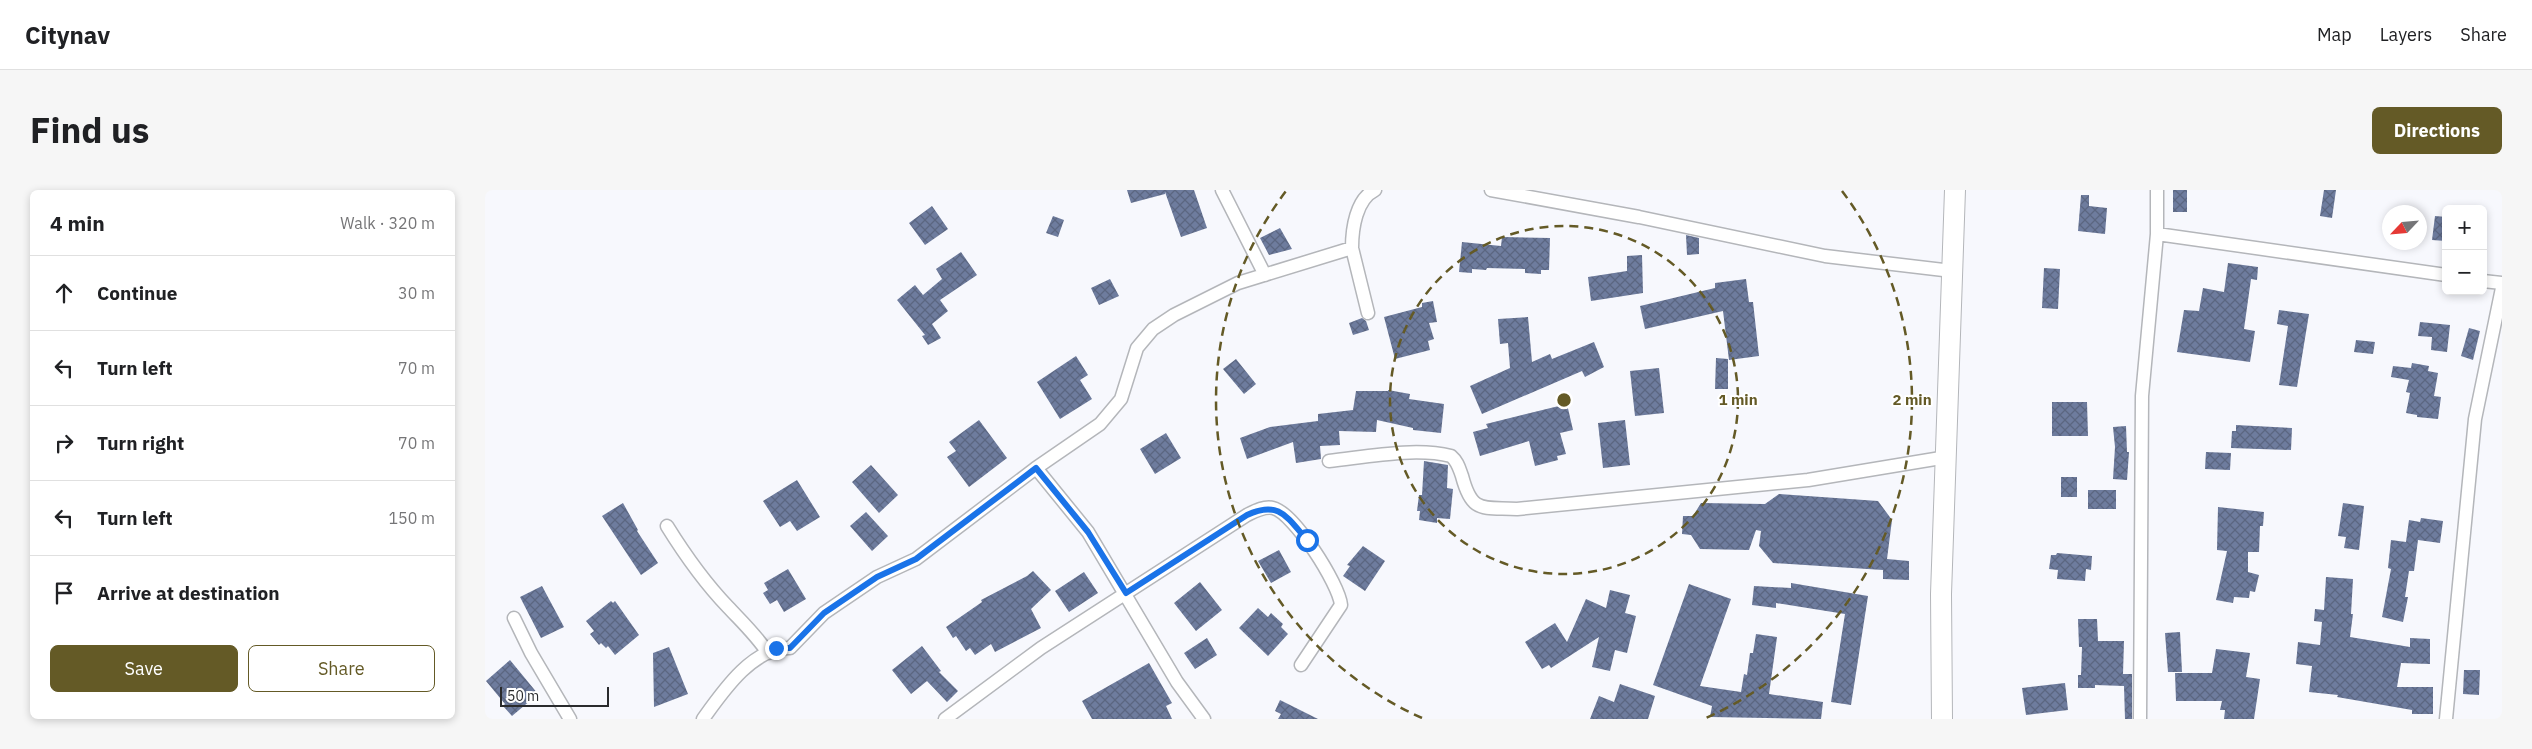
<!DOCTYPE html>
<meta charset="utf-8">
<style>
body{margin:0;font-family:"IBM Plex Sans",sans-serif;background:#f6f6f6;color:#202124}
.controls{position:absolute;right:15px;top:15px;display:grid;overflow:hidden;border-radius:8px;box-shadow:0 2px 8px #0003}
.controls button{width:45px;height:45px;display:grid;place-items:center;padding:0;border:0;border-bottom:1px solid #e0e0e0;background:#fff;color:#202124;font:25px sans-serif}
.compass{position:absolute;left:1897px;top:15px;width:45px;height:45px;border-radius:50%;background:#fff;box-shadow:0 2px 8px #0003;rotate:244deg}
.scale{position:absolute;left:15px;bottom:12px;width:109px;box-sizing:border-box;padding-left:5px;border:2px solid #2a2b2d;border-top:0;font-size:14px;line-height:18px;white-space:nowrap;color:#2a2b2d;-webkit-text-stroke:4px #fff;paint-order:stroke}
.stop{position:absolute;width:15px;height:15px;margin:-11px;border:4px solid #1a73e8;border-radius:50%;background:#fff}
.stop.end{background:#1a73e8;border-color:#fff;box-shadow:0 1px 5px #0008}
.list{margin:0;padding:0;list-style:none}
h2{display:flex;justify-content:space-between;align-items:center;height:65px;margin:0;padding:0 20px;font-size:21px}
h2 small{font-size:16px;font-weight:400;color:#757577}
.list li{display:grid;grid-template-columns:32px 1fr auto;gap:15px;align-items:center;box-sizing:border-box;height:75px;padding:0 20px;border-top:1px solid #e0e0e0}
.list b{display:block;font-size:19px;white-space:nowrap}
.list em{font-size:16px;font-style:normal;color:#757577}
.actions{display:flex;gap:10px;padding:15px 20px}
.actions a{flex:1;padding:11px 0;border:1px solid #645a26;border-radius:8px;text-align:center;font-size:18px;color:#645a26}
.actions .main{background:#645a26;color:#fff}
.icon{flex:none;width:28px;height:28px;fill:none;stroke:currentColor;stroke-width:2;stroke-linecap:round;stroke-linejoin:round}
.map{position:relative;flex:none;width:2017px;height:529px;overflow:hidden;border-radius:8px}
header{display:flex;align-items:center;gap:30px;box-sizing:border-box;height:70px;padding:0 25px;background:#fff;border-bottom:1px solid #e0e0e0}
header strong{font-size:24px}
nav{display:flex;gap:28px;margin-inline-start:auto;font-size:18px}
.intro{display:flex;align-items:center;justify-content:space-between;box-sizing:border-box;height:120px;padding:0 30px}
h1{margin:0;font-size:35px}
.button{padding:12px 22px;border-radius:8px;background:#645a26;color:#fff;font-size:18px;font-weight:700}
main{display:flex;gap:30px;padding:0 30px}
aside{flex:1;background:#fff;border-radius:8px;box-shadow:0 2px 8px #0003}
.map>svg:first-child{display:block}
.building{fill:url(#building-cross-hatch)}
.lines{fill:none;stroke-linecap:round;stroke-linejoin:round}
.minor-casing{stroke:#b4b6ba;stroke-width:15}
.primary-casing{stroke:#b4b6ba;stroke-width:22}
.minor{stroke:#fff;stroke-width:12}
.primary{stroke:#fff;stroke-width:20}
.route{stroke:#1a73e8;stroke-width:6}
.ring{fill:none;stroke:#645a26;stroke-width:2.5;stroke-dasharray:9 6}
.centre{fill:#645a26;stroke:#fff;stroke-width:2.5}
.ring-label{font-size:15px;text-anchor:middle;font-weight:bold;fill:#645a26;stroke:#fff;stroke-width:4;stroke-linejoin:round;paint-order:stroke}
</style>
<header>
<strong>Citynav</strong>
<nav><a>Map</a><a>Layers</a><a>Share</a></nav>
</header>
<div class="intro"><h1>Find us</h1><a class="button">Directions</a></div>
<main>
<aside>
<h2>4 min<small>Walk · 320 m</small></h2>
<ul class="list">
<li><svg class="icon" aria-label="ahead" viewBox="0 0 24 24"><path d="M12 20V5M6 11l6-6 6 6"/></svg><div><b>Continue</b></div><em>30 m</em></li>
<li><svg class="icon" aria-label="left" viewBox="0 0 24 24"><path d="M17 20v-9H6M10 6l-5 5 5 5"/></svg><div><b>Turn left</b></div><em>70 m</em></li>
<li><svg class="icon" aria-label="right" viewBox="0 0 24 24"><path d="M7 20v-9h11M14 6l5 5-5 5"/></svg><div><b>Turn right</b></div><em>70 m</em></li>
<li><svg class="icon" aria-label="left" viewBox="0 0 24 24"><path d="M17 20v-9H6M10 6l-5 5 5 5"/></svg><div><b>Turn left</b></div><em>150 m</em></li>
<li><svg class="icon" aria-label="arrive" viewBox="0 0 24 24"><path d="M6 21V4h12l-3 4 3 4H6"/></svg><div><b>Arrive at destination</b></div></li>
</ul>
<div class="actions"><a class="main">Save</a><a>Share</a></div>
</aside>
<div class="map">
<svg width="2017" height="529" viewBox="0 0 2017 529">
<defs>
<pattern id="building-cross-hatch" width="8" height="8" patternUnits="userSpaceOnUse" patternTransform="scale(1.25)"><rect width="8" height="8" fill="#6e7c9e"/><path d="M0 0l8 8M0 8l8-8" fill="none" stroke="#5b6681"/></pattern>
</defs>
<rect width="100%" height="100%" fill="#f7f8fd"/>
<path class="building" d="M 642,0 L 709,0 L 722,38 L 696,47 L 680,2 L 680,4 L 646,13 Z
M 1688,0 L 1702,0 L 1702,22 L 1688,22 Z
M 1839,0 L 1851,0 L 1847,28 L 1835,26 Z
M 1596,5 L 1604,5 L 1604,16 L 1622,18 L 1620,44 L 1593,41 Z
M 447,16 L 463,39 L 440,55 L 424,33 Z
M 568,26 L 579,30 L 573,47 L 561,43 Z
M 1950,26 L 1961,27 L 1961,51 L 1947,50 Z
M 795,38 L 807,59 L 784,65 L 775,48 Z
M 1201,45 L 1214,48 L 1214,64 L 1202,65 Z
M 1017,47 L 1065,48 L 1064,80 L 1056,80 L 1056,84 L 1040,83 L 1040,79 L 1002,78 L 1001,80 L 987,79 L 987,83 L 974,82 L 977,52 L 1016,56 Z
M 476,62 L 492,85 L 455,110 L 463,121 L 447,134 L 456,148 L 443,155 L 437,146 L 440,145 L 412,110 L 430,95 L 438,105 L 457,89 L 451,79 Z
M 1157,65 L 1158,103 L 1106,111 L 1103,87 L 1142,81 L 1142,66 Z
M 1743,73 L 1773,77 L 1772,90 L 1766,89 L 1759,139 L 1770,141 L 1765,172 L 1692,162 L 1699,120 L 1714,121 L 1718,98 L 1739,102 Z
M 1559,78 L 1575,79 L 1573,119 L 1557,118 Z
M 625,89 L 634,106 L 614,115 L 606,98 Z
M 1261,89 L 1264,112 L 1268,112 L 1274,166 L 1244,170 L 1238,121 L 1160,139 L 1155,116 L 1230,98 L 1230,93 Z
M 948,111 L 952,132 L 944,133 L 949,149 L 943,151 L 945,160 L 910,169 L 899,127 L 937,117 L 937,113 Z
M 1794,120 L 1824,124 L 1812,197 L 1794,195 L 1803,136 L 1792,134 Z
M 1043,127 L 1047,172 L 1065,164 L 1067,169 L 1109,152 L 1119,177 L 1100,187 L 1097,181 L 997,224 L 985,196 L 1025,178 L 1023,153 L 1015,154 L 1013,129 Z
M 877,128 L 881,131 L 884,140 L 868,145 L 864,133 Z
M 1935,132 L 1965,135 L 1962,162 L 1946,160 L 1947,147 L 1933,146 Z
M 1984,138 L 1995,141 L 1988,170 L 1976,166 Z
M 1871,150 L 1890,152 L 1888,164 L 1869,162 Z
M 591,166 L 603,185 L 595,190 L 607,209 L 575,229 L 552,192 Z
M 1231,168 L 1243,169 L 1243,199 L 1230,199 Z
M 751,169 L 771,194 L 759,204 L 738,179 Z
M 1927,173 L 1944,176 L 1943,181 L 1953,183 L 1949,206 L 1956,207 L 1953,229 L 1932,227 L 1932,225 L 1921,223 L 1925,203 L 1921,202 L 1924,190 L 1906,187 L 1908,176 L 1926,178 Z
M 1174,178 L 1179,223 L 1150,226 L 1145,181 Z
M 903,200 L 925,204 L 924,209 L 959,214 L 956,243 L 928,240 L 928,238 L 892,230 L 891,242 L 854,241 L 855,255 L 835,256 L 836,269 L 811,273 L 808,252 L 762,269 L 755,248 L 785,237 L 833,231 L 833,224 L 868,220 L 871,201 L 903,201 Z
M 1567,212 L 1602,212 L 1603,246 L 1567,246 Z
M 1082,214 L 1088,240 L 1075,243 L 1081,264 L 1072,266 L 1073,270 L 1050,276 L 1044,251 L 995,266 L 988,242 L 1003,238 L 1001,234 Z
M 494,230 L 522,268 L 484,297 L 462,267 L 471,261 L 464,252 Z
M 1140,230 L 1145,275 L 1118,278 L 1113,233 Z
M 1751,235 L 1807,238 L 1806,260 L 1746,258 L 1747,241 L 1751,241 Z
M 1641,236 L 1642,262 L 1644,262 L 1642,290 L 1628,289 L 1630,257 L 1628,237 Z
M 681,243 L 696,268 L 670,284 L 655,259 Z
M 1721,262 L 1746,263 L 1745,280 L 1720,279 Z
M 939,271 L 963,275 L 962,298 L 968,299 L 965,329 L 952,328 L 952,333 L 934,330 L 935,321 L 932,321 L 934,305 L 937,305 Z
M 386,275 L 413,305 L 394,323 L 367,292 Z
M 1576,287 L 1592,287 L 1592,307 L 1576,307 Z
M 312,290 L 335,327 L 312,341 L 305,331 L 295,337 L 278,311 Z
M 1603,300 L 1631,300 L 1631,319 L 1603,319 Z
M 1294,304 L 1393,311 L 1407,330 L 1402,369 L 1424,371 L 1424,390 L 1398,389 L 1398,380 L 1288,373 L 1274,356 L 1276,341 L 1271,340 L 1264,360 L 1215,359 L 1206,345 L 1197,344 L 1198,326 L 1208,326 L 1216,313 L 1280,314 Z
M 138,313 L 153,340 L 152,341 L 173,373 L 156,385 L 117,326 Z
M 1858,313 L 1879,316 L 1874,360 L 1859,358 L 1861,347 L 1853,346 Z
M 1733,317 L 1779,322 L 1778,336 L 1775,336 L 1774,362 L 1763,362 L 1763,382 L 1774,385 L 1770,402 L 1765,401 L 1764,408 L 1749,407 L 1748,413 L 1731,410 L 1742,361 L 1732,360 Z
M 381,322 L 403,346 L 387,361 L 365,336 Z
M 1936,328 L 1958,331 L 1955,353 L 1933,350 L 1929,381 L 1924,381 L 1920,407 L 1923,407 L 1918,432 L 1897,427 L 1906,379 L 1903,378 L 1906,350 L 1921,352 L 1924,330 L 1935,332 Z
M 878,356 L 900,371 L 880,401 L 858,386 L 865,376 L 862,375 Z
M 794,360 L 806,382 L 786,393 L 773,371 Z
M 1572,363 L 1607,366 L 1606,380 L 1601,379 L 1600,391 L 1572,389 L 1573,380 L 1564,379 L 1566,365 L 1571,365 Z
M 303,379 L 321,409 L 299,422 L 292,410 L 285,414 L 278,403 L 283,400 L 279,393 Z
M 548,381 L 566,400 L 546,419 L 556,438 L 510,462 L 506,454 L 490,465 L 485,458 L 481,461 L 471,446 L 468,448 L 461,437 L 497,412 L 496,410 L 542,386 Z
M 599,382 L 613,403 L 584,422 L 570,401 Z
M 1841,387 L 1868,389 L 1866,424 L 1868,424 L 1865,447 L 1925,457 L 1925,448 L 1945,449 L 1945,474 L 1916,473 L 1912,497 L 1948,497 L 1948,524 L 1927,524 L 1927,520 L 1852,507 L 1853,505 L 1824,502 L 1827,476 L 1811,474 L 1813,452 L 1835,455 L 1837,432 L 1829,431 L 1830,419 L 1839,420 Z
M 715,392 L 737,420 L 711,441 L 689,413 Z
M 1306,393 L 1383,406 L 1366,515 L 1346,512 L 1360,424 L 1291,413 L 1291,418 L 1267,415 L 1269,396 L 1306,398 Z
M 1204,394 L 1246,409 L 1215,496 L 1256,502 L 1259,484 L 1262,485 L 1265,463 L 1268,463 L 1271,444 L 1292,447 L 1284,504 L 1338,512 L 1336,529 L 1225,527 L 1227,516 L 1168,495 Z
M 57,396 L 79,437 L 56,448 L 35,407 Z
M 1125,400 L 1145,405 L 1140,423 L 1151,426 L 1142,463 L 1130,460 L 1125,481 L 1107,477 L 1114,447 L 1066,478 L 1064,475 L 1057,479 L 1040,452 L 1070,433 L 1082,452 L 1101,409 L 1121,418 Z
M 126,411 L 128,413 L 130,411 L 154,445 L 130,465 L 123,456 L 121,458 L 116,453 L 114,455 L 105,444 L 109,441 L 101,431 Z
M 773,418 L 783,427 L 786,423 L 798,434 L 796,437 L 803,444 L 783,466 L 754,438 Z
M 1593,429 L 1612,429 L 1613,451 L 1639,451 L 1638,484 L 1647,484 L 1647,529 L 1640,529 L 1639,496 L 1610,495 L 1610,498 L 1593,498 L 1593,485 L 1596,485 L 1597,457 L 1594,457 Z
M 1695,442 L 1697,482 L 1683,482 L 1680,443 Z
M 722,448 L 732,465 L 710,479 L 699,463 Z
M 437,456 L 456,481 L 454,482 L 473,501 L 462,512 L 442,491 L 426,504 L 407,480 Z
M 184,457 L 203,504 L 169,517 L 168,463 Z
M 1731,459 L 1765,463 L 1761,487 L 1775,489 L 1769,529 L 1739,529 L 1740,520 L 1735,520 L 1737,511 L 1691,511 L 1690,483 L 1727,483 Z
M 25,470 L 53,504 L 27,526 L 18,516 L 20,514 L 1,491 Z
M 664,473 L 687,513 L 681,516 L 687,529 L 607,529 L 597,511 Z
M 1979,480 L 1995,480 L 1994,505 L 1978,504 Z
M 1580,493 L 1583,520 L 1541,525 L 1537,498 Z
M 1135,494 L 1170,506 L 1163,529 L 1105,529 L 1114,506 L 1129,512 Z
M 795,510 L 833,529 L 793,529 L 796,524 L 790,521 Z"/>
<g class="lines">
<defs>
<path id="minor" d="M 737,0 L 780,85
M 1006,0 L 1154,27 L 1340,66 L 1467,81
M 1672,44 L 1961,85
M 867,58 L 883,123
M 1998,91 L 2017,93
M 844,271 C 881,267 930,257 966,266 C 973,272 974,278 977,286 C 987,324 997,317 1032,319 L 1323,290 L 1462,267
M 551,278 L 603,342 L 692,492 L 719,529
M 182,336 C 200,365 219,392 243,417 C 257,432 271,445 283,463
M 29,428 L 46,463 L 85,529
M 218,529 C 238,501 268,457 305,458 L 339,423 L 392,387 L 431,369 L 551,278 L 615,234 L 636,209 L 652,158 L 668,139 L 689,125 L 753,93 L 867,58 C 867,39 871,9 890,0
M 460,529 L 556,458 L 762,325 C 770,321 779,316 788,318 C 809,323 854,394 856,415 L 816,475
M 1655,529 L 1657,206 L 1672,44 L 1672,0
M 1961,529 L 1990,229 L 2017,98"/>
<path id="primary" d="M 1457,529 L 1456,404 L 1470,0"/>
</defs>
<use href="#minor" class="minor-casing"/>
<use href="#primary" class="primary-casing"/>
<use href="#minor" class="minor"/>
<use href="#primary" class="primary"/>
</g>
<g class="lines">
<path class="route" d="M 291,458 L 305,458 L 339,423 L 392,387 L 431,369 L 551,278 L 603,342 L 641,403 L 762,325 C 794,310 802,327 822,350"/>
</g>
<g class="ring">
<circle cx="1079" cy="210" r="174"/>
<path d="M937 528A348 348 0 0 1 801 1M1357 1A348 348 0 0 1 1221 528"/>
</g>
<circle cx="1079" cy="210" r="8" class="centre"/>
<g class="ring-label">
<text x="1253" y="215">1 min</text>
<text x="1427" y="215">2 min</text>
</g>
</svg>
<div class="controls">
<button>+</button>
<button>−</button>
</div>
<svg class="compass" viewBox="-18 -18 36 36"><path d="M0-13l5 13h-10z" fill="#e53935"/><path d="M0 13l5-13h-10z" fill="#757577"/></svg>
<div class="scale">50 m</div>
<div class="stop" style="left:822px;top:350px"></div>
<div class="stop end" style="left:291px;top:458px"></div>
</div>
</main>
